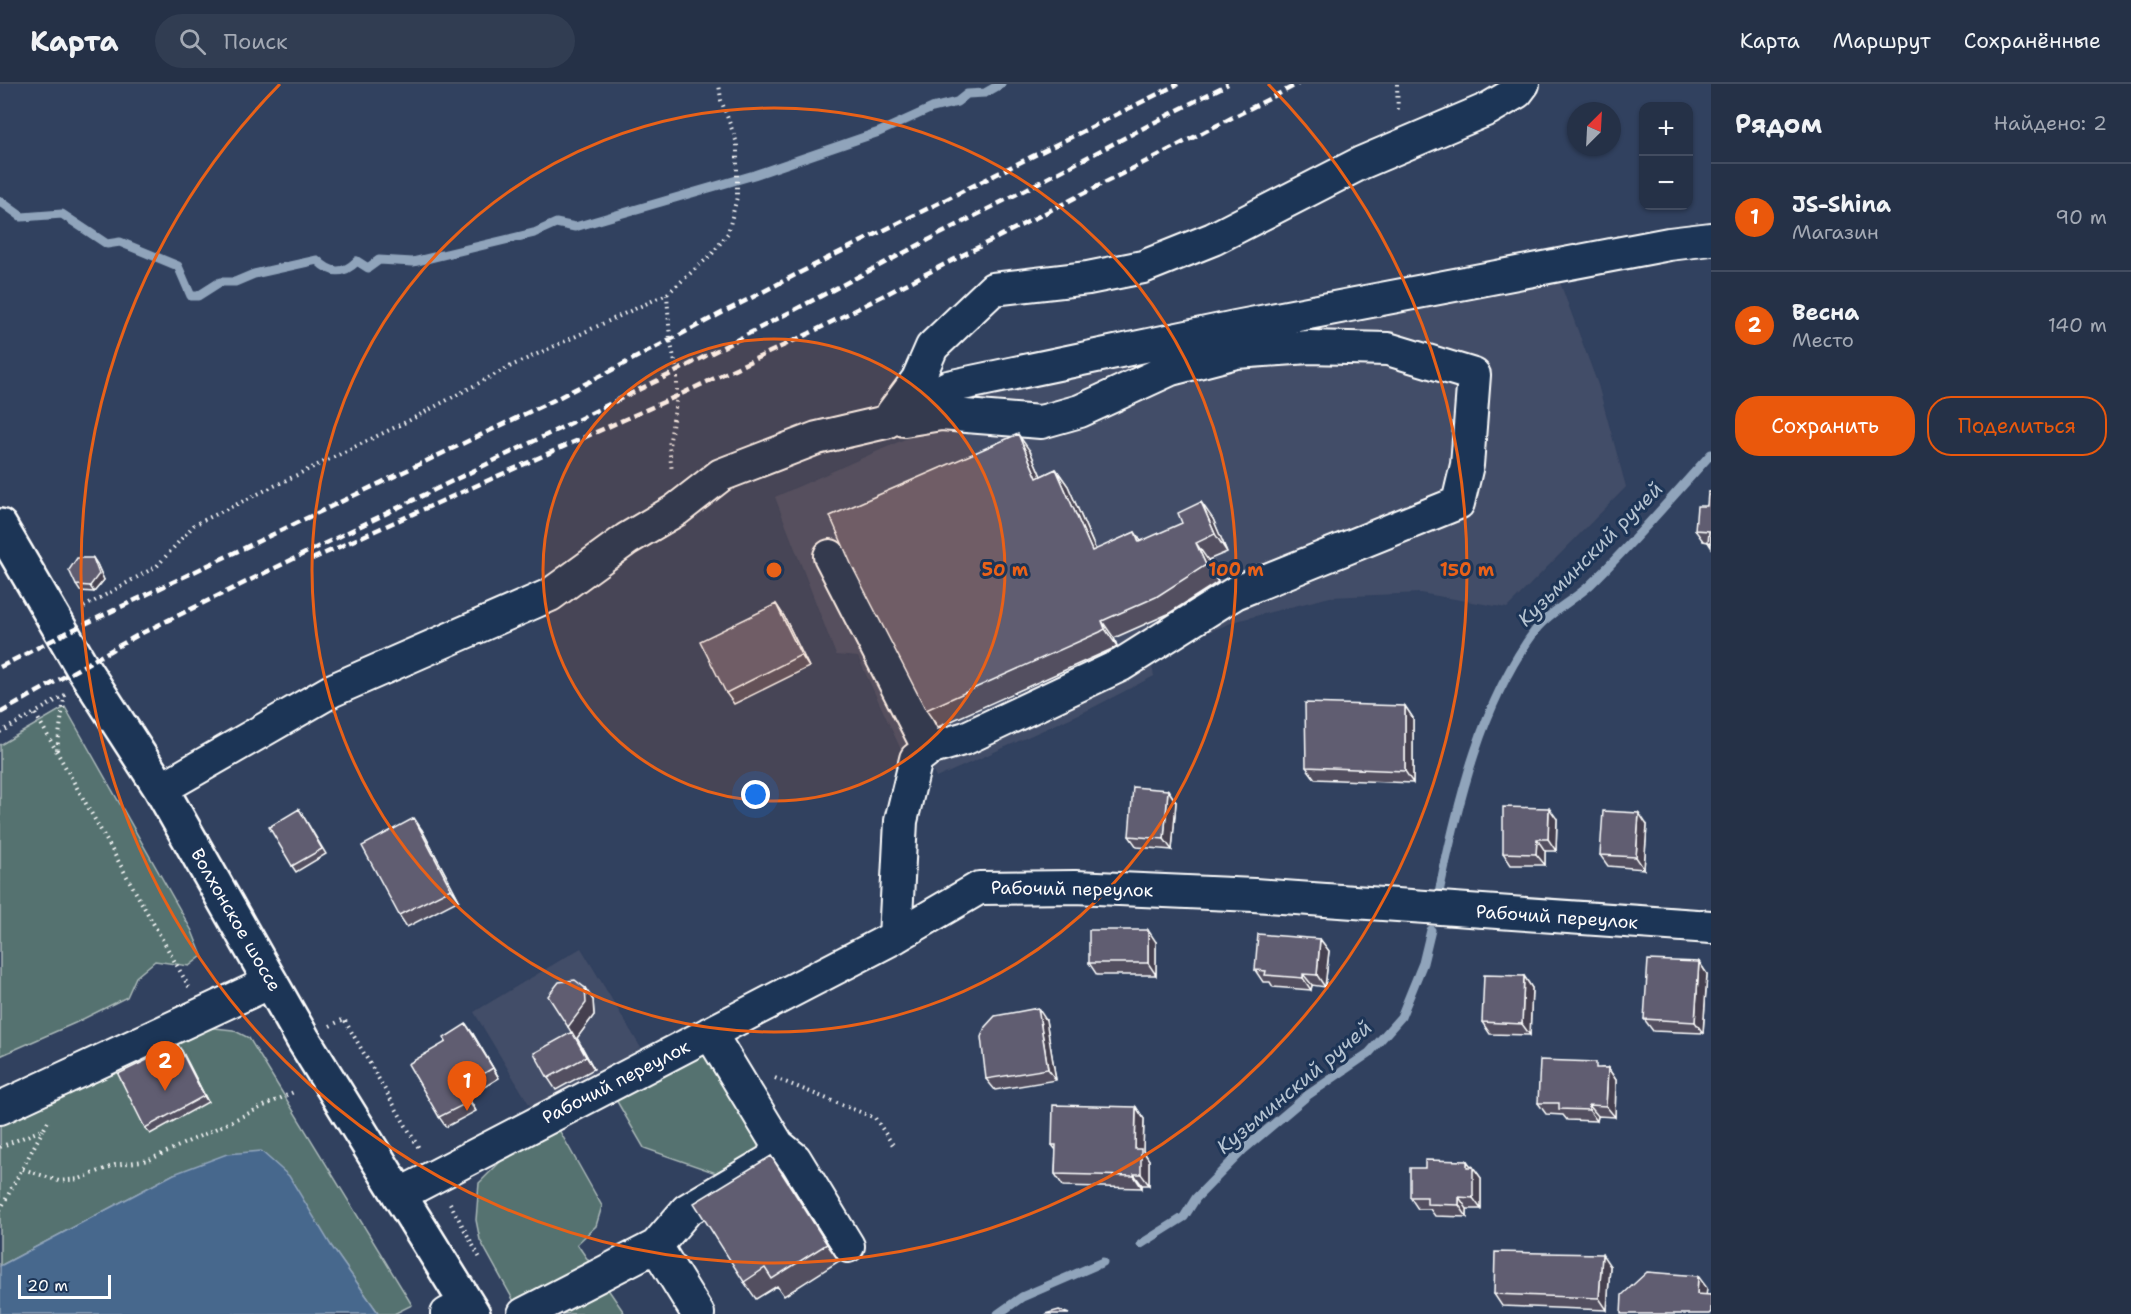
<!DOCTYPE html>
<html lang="ru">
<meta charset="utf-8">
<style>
body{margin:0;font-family:"Shantell Sans",sans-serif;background:#313d52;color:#f1f3f6}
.controls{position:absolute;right:18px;top:18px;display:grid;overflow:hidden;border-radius:12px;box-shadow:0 2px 4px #0004}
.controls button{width:54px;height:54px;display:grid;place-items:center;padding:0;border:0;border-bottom:2px solid #424c60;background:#253147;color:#f1f3f6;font:30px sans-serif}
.compass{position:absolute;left:1567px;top:18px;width:54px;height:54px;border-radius:50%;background:#253147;box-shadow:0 2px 4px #0004;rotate:24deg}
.scale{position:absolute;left:18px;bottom:15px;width:93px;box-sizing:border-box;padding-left:6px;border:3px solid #fff;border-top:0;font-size:16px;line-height:21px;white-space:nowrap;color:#fff;-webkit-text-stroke:4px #1d3557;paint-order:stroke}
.you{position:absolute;left:756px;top:711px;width:21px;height:21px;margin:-15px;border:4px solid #fff;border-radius:50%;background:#1a73e8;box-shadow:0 0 0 9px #1a73e833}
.badge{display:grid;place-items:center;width:39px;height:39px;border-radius:50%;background:#ea580c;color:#fff;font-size:20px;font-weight:700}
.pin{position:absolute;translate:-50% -50px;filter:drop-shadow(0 2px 3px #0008)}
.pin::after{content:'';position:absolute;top:32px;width:21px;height:18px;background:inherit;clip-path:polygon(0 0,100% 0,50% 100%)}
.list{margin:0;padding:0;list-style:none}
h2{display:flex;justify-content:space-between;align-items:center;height:78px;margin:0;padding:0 24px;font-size:26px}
h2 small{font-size:20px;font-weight:400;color:#a3a9b4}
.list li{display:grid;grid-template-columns:39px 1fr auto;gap:18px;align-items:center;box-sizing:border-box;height:108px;padding:0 24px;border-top:2px solid #424c60}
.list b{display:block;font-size:22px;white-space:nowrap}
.list p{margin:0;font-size:20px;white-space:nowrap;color:#a3a9b4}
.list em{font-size:20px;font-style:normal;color:#a3a9b4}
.actions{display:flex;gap:12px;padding:18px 24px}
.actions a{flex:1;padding:14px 0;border:2px solid #ea580c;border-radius:24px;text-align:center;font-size:21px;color:#ea580c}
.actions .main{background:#ea580c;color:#fff}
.icon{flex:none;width:33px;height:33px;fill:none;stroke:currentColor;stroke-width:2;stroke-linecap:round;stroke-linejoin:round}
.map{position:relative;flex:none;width:1711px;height:1230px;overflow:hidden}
header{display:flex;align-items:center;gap:36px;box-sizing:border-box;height:84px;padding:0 30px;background:#253147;border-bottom:2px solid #424c60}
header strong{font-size:28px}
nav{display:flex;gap:33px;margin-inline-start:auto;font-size:21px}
.search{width:420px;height:54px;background:#313d52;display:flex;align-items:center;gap:15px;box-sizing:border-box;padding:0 21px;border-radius:33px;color:#a3a9b4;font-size:22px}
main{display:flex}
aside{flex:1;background:#253147}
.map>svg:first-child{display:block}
.built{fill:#434d67}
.green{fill:#557270;stroke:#aab8b8;stroke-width:1.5}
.water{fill:#46688d;stroke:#90a4bb;stroke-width:1.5}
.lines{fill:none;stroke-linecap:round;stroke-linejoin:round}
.stream{stroke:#90a4bb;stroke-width:9}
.minor-casing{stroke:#fff;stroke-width:36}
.major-casing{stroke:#fff;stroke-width:38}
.path{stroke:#fff;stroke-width:4;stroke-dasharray:1.5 4.5;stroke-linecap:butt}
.minor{stroke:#1d3557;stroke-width:32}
.major{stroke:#1d3557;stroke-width:33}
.rail{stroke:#fff;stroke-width:4.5;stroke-dasharray:9 4.5;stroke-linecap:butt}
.wall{fill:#535061;stroke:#fff;stroke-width:1.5}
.shaded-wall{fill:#44414f;stroke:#fff;stroke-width:1.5}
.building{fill:#615d71;stroke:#fff;stroke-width:1.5}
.ring{fill:none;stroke:#e96118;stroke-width:3}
.labels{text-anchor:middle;stroke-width:6;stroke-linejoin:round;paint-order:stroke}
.street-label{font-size:18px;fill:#fff;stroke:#1d3557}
.water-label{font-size:20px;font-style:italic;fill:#b5c3d1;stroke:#1d3557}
.centre{fill:#e96118;stroke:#1d3557;stroke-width:3}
.ring-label{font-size:18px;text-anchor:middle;font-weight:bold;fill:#e96118;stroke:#1d3557;stroke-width:6;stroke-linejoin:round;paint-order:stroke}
</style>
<header>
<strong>Карта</strong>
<div class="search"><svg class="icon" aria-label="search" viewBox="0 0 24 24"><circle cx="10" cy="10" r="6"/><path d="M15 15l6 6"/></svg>Поиск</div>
<nav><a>Карта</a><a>Маршрут</a><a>Сохранённые</a></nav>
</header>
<main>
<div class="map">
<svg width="1711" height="1230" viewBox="0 0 1711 1230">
<rect width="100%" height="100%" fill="#31415f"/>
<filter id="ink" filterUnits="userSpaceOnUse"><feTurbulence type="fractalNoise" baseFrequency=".0167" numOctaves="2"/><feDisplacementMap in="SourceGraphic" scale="12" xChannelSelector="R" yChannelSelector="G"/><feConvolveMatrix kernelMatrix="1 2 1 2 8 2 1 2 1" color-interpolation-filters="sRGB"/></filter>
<g filter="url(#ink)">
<path class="built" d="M 1559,196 L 1598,301 L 1626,403 L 1507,524 L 1420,509 L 1330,513 L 1236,537 L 1150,572 L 1154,592 L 1088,626 L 936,694 L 929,675 L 904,672 L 858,573 L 836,571 L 775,413 L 923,347 L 947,316 L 1207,258 Z
M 581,864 L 641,964 L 532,1025 L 474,928 Z"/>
<path class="green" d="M 65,623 L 192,847 L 202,872 L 189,882 L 155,877 L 136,893 L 127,913 L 75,939 L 0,972 L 0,661 Z
M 196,942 L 233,946 L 249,954 L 412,1221 L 394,1230 L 379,1230 L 332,1163 L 174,1090 L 0,1182 L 0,1037 Z
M 699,970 L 715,976 L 764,1062 L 716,1089 L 644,1064 L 615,1014 Z
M 558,1044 L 602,1122 L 596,1142 L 577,1160 L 625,1230 L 521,1230 L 480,1156 L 476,1136 L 479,1099 L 505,1073 Z"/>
<path class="water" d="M 261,1067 L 289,1092 L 332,1163 L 379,1230 L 0,1230 L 0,1182 L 174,1090 L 227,1070 Z"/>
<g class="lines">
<path class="stream" d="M 0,117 L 22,133 L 62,130 L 107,160 L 120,158 L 178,182 L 191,212 L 198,212 L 220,198 L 235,198 L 254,190 L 317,176 C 331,190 343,191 357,177 L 368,184 L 379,176 L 413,178 L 534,149 L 556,139 L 575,143 L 754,91 L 879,48 L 932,24 L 957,18 L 967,10 L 985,9 L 1001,0
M 1439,808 C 1459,717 1480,620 1537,544 C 1551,527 1574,516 1590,501 C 1633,459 1671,414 1711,370
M 1141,1160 L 1184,1133 L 1196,1114 L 1243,1066 L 1308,1011 L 1369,969 L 1401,933 L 1423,879 L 1431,846
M 998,1230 L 1022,1213 L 1103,1178"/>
<defs>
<path id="minor" d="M 892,330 L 918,295 L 932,263 L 993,205 L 1088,194 L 1143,183 L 1213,155 L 1361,79 L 1488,25 L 1517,8 L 1523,0
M 830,472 L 929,665
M 161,705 L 333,606 L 550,511 L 627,455 L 676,426 L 721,391 L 817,354 L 886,338 L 948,303 L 1235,243 L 1669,160 L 1711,155
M 895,853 L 901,737 L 916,675 L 929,665 L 966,654 L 1121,581 L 1235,509 L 1458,419 L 1467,381 L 1474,291 L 1388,265 L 1309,263 L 1236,268 L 1171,285 L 1080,327 L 1041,338 L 941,330 L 904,336
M 0,1024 L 271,898
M 778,1061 L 795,1075 L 848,1162
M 399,1111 L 895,853 L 979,804 L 1075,803 L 1254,811 L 1711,843
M 656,1162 L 698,1230
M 447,1230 L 467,1220
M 524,1230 L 656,1162 L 687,1126 L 771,1076 L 778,1061 L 710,949"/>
<path id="major" d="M 0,442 L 81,581 L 161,705 L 303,955 L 473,1230"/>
</defs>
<use href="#minor" class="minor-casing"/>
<use href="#major" class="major-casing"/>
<path class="path" d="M 1397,0 L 1398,29
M 667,210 L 670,256 L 677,287 L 677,312 L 669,362 L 672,388
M 84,523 L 157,482 L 194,441 L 410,336 L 507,284 L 667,210 L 712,170 L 728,149 L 737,113 L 737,59 L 721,16 L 719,0
M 65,611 L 35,629 L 189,903
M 0,648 L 35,629
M 57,666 L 64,615
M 330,942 L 344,935 L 420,1066
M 775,994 L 875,1034 L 895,1064
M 0,1063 L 44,1045 L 48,1037
M 23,1085 L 59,1097 L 79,1095 L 115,1081 L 149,1076 L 296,1007
M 450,1119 L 481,1176
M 0,1126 L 43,1046"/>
<use href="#minor" class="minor"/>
<use href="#major" class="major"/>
<path class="rail" d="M 312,475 L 677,312 L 810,249 L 1298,0
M 0,583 L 64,550 L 554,316 L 830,173 L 1178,0
M 0,629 L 138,551 L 677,287 L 1228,0"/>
</g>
<path class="wall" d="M 1030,367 L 1041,392 L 1056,385 L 1068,402 L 1096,466 L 1135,448 L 1141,457 L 1213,435 L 1227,468 L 1208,476 L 1218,498 L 1168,530 L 1114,554 L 1117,562 L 1112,565 L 938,643 L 926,626 Z
M 1711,408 L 1711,463 L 1708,458 L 1703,457 L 1695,446 L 1707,422 Z
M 93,474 L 97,480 L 104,496 L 94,508 L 80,507 L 76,501 Z
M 776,520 L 784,532 L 809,583 L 734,620 L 726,609 Z
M 1405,622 L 1413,634 L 1413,699 L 1315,695 L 1306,683 Z
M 1168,706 L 1176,718 L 1172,766 L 1137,763 L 1129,752 Z
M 299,725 L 326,770 L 296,788 L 292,782 Z
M 1557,735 L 1556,767 L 1545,767 L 1545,781 L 1511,781 L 1503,769 Z
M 1647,741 L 1644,785 L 1608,782 L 1600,771 Z
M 422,746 L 459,816 L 407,843 L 399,831 Z
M 1320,855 L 1329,867 L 1325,903 L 1312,901 L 1311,906 L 1273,903 L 1270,898 L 1263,898 L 1255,886 Z
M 1156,858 L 1156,891 L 1097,891 L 1089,879 Z
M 1699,878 L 1707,890 L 1703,949 L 1653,947 L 1644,935 Z
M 1524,892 L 1532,904 L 1530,951 L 1490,950 L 1482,938 Z
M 585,904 L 593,916 L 594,931 L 577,954 L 594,985 L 556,1006 L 548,994 L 572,948 Z
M 1046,936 L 1056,996 L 995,1006 L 986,995 Z
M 473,950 L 499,994 L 468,1013 L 476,1027 L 446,1043 L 439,1033 Z
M 182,967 L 208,1018 L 150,1050 L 145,1044 Z
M 1601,984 L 1608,984 L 1616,996 L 1615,1033 L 1598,1032 L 1597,1037 L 1567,1036 L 1563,1031 L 1546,1030 L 1538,1019 Z
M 1136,1023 L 1144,1035 L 1143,1067 L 1149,1076 L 1149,1101 L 1142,1101 L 1142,1104 L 1063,1102 L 1055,1090 L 1056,1066 L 1052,1061 Z
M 1467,1077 L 1471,1083 L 1473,1083 L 1481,1094 L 1481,1125 L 1467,1125 L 1467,1133 L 1435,1132 L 1430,1125 L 1418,1125 L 1410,1113 L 1425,1084 Z
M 783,1089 L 839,1177 L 784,1212 L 777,1202 L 756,1215 L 744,1198 Z
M 1610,1182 L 1607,1226 L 1502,1222 L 1494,1210 Z"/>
<path class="shaded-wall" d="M 1018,350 L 1030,367 L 1049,411 L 1037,394 Z
M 1056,385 L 1068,402 L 1104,485 L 1092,467 Z
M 1201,418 L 1213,435 L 1227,468 L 1215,450 Z
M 1196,459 L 1208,476 L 1218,498 L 1206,481 Z
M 93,474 L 97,480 L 104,496 L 94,508 L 90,502 Z
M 776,520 L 784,532 L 809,583 L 801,571 Z
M 1102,537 L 1114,554 L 1117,562 L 1105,545 Z
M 1405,622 L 1413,634 L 1413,699 L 1405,687 Z
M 1168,706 L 1176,718 L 1172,766 L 1164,755 Z
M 1549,724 L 1557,735 L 1556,767 L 1548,755 Z
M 1639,729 L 1647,741 L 1644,785 L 1636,773 Z
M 414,734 L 422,746 L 459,816 L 451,805 Z
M 1537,755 L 1545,767 L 1545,781 L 1536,770 Z
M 1148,846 L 1156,858 L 1156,891 L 1148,879 Z
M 1320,855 L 1329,867 L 1325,903 L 1317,891 Z
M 1699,878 L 1707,890 L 1703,949 L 1695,938 Z
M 1303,890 L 1312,901 L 1311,906 L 1303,894 Z
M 1524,892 L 1532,904 L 1530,951 L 1522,940 Z
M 585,904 L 593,916 L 594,931 L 577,954 L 594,985 L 568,943 Z
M 1038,924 L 1046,936 L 1056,996 L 1048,985 Z
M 466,940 L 473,950 L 499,994 L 493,984 Z
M 178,961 L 182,967 L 208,1018 L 204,1012 Z
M 1608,984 L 1616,996 L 1615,1033 L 1606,1022 Z
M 462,1003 L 468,1013 L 476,1027 L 469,1018 Z
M 1589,1021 L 1598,1032 L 1597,1037 L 1589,1026 Z
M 1136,1023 L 1144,1035 L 1143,1067 L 1149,1076 L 1149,1101 L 1141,1090 L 1135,1065 Z
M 771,1072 L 783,1089 L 839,1177 L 827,1160 Z
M 1467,1077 L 1473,1085 L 1473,1083 L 1481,1094 L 1481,1125 L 1473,1114 L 1467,1083 Z
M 1134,1090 L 1142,1101 L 1142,1104 L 1134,1092 Z
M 1459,1113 L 1467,1125 L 1467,1133 L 1459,1121 Z
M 1602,1170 L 1610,1182 L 1607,1226 L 1599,1214 Z
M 1698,1192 L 1707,1204 L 1705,1221 L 1697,1210 Z"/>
<path class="building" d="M 1018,350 L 1037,394 L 1056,385 L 1092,467 L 1135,448 L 1139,458 L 1182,439 L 1178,429 L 1201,418 L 1215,450 L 1196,459 L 1206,481 L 1156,513 L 1102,537 L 1105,545 L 1100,548 L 926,626 L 852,482 L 830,432 Z
M 1708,408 L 1711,408 L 1711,459 L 1708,458 L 1709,447 L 1695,446 L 1697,422 L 1707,422 Z
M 77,474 L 93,474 L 99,490 L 90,502 L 76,501 L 69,486 Z
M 776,520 L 801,571 L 726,609 L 700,557 Z
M 1305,619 L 1405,622 L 1405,687 L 1306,683 Z
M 1133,703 L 1168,706 L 1164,755 L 1129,752 Z
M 1503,723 L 1549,724 L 1548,755 L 1537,755 L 1536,770 L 1503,769 Z
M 299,725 L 322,765 L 292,782 L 269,743 Z
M 1603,727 L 1639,729 L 1636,773 L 1600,771 Z
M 414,734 L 451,805 L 399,831 L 362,762 Z
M 1089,846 L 1148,846 L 1148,879 L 1089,879 Z
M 1258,850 L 1320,855 L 1317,891 L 1303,890 L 1303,894 L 1265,891 L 1266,887 L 1255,886 Z
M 1648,876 L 1699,878 L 1695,938 L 1644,935 Z
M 1484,891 L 1524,892 L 1522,940 L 1482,938 Z
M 575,896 L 585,904 L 586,919 L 568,943 L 548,912 L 559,898 Z
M 1038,924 L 1048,985 L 986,995 L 981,953 L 985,943 L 995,932 Z
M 466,940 L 493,984 L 462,1003 L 469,1018 L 439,1033 L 408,980 L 446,958 L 444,954 Z
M 572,948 L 586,973 L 548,994 L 534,969 Z
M 178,961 L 204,1012 L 145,1044 L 118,990 Z
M 1540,976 L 1596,978 L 1596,984 L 1608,984 L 1606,1022 L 1589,1021 L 1589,1026 L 1559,1025 L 1559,1019 L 1538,1019 Z
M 1053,1021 L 1136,1023 L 1135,1065 L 1141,1065 L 1141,1090 L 1134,1090 L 1134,1092 L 1055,1090 L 1056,1061 L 1052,1061 Z
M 771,1072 L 827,1160 L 772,1195 L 765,1184 L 744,1198 L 694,1119 Z
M 1425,1076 L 1467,1077 L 1467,1083 L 1473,1083 L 1473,1114 L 1459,1113 L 1459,1121 L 1427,1120 L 1427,1113 L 1410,1113 L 1410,1084 L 1425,1084 Z
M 1495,1168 L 1602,1170 L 1599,1214 L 1494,1210 Z
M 1647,1188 L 1698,1192 L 1697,1210 L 1711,1211 L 1711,1228 L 1709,1230 L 1621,1230 L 1622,1211 Z
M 1059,1226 L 1069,1230 L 1045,1230 Z"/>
</g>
<circle cx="774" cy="486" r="231" fill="#e96118" fill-opacity=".12"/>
<g class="ring">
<circle cx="774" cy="486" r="231"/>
<circle cx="774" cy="486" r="462"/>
<path d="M1268 0A693 693 0 1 1 280 0"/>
</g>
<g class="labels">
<g class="street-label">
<text transform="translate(1072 805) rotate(1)" y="6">Рабочий переулок</text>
<text transform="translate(1557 833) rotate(4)" y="6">Рабочий переулок</text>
<text transform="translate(236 836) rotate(60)" y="6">Волхонское шоссе</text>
<text transform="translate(616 998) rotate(-27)" y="6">Рабочий переулок</text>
</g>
<g class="water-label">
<text transform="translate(1590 470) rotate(-45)" y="7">Кузьминский ручей</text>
<text transform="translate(1294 1003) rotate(-40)" y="7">Кузьминский ручей</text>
</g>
</g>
<circle cx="774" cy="486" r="9" class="centre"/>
<g class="ring-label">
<text x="1005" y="492">50 m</text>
<text x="1236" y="492">100 m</text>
<text x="1467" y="492">150 m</text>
</g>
</svg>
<div class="controls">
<button>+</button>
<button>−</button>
</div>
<svg class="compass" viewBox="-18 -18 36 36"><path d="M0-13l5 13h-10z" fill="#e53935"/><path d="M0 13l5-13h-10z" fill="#a3a9b4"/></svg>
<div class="scale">20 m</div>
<div class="you"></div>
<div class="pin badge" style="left:467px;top:1027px">1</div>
<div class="pin badge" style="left:165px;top:1007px">2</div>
</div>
<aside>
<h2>Рядом<small>Найдено: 2</small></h2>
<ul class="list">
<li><span class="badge">1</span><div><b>JS-Shina</b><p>Магазин</p></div><em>90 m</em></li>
<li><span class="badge">2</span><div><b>Весна</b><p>Место</p></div><em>140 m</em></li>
</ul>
<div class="actions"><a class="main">Сохранить</a><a>Поделиться</a></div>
</aside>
</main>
